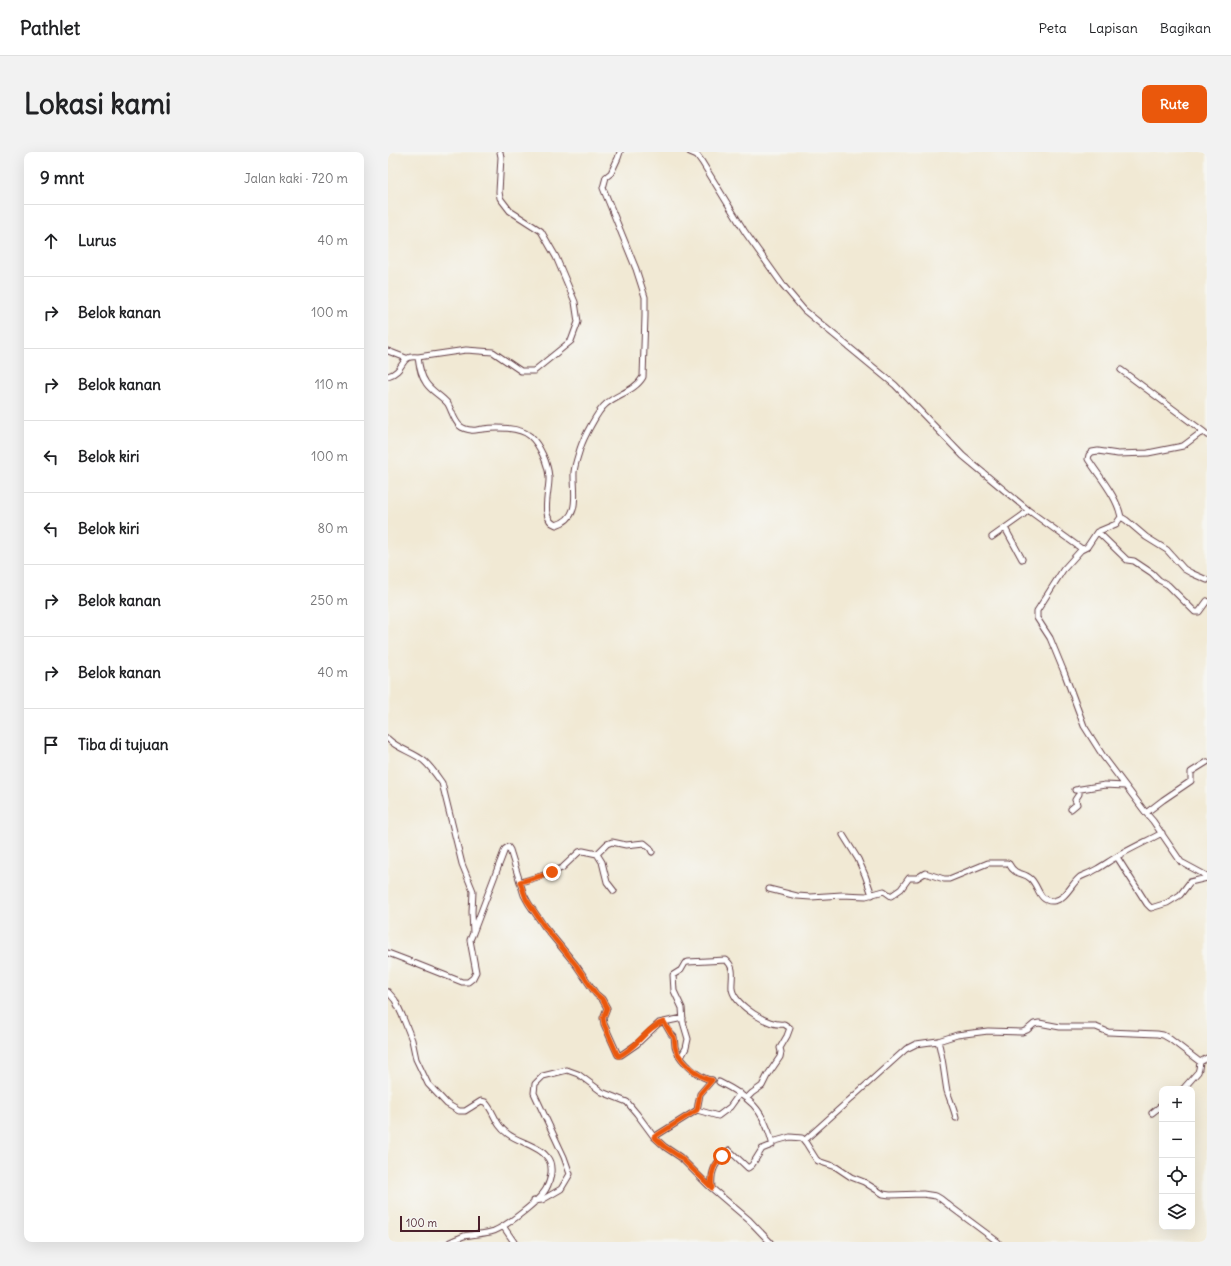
<!DOCTYPE html>
<html lang="id">
<meta charset="utf-8">
<style>
body{margin:0;font-family:Delius,sans-serif;background:#f2f2f2;color:#202124}
.controls{position:absolute;right:12px;bottom:12px;display:grid;overflow:hidden;border-radius:8px;box-shadow:0 4px 16px #0002}
.controls button{width:36px;height:36px;display:grid;place-items:center;padding:0;border:0;border-bottom:1px solid #e0e0e0;background:#fff;color:#202124;font:20px sans-serif}
.scale{position:absolute;left:12px;bottom:10px;width:80px;box-sizing:border-box;padding-left:4px;border:2px solid #4a1f2b;border-top:0;font-size:11px;line-height:14px;white-space:nowrap;color:#4a1f2b;-webkit-text-stroke:3px #f6f6f2;paint-order:stroke}
.stop{position:absolute;width:12px;height:12px;margin:-9px;border:3px solid #ea580c;border-radius:50%;background:#fff}
.stop.end{background:#ea580c;border-color:#fff;box-shadow:0 1px 4px #0008}
.list{margin:0;padding:0;list-style:none}
h2{display:flex;justify-content:space-between;align-items:center;height:52px;margin:0;padding:0 16px;font-size:17px}
h2 small{font-size:13px;font-weight:400;color:#757577}
.list li{display:grid;grid-template-columns:26px 1fr auto;gap:12px;align-items:center;box-sizing:border-box;height:72px;padding:0 16px;border-top:1px solid #e0e0e0}
.list b{display:block;font-size:15px;white-space:nowrap}
.list em{font-size:13px;font-style:normal;color:#757577}
.icon{flex:none;width:22px;height:22px;fill:none;stroke:currentColor;stroke-width:2;stroke-linecap:round;stroke-linejoin:round}
.map{position:relative;flex:none;width:819px;height:1090px;overflow:hidden;border-radius:8px}
header{display:flex;align-items:center;gap:24px;box-sizing:border-box;height:56px;padding:0 20px;background:#fff;border-bottom:1px solid #e0e0e0}
header strong{font-size:19px}
nav{display:flex;gap:22px;margin-inline-start:auto;font-size:14px}
.intro{display:flex;align-items:center;justify-content:space-between;box-sizing:border-box;height:96px;padding:0 24px}
h1{margin:0;font-size:28px}
.button{padding:10px 18px;border-radius:8px;background:#ea580c;color:#fff;font-size:14px;font-weight:700}
main{display:flex;gap:24px;padding:0 24px}
aside{flex:1;background:#fff;border-radius:8px;box-shadow:0 4px 16px #0002}
.map>svg:first-child{display:block}
.lines{fill:none;stroke-linecap:round;stroke-linejoin:round}
.minor-casing{stroke:#633d44;stroke-width:7}
.minor{stroke:#fff;stroke-width:5}
.route{stroke:#ea580c;stroke-width:5}
</style>
<header>
<strong>Pathlet</strong>
<nav><a>Peta</a><a>Lapisan</a><a>Bagikan</a></nav>
</header>
<div class="intro"><h1>Lokasi kami</h1><a class="button">Rute</a></div>
<main>
<aside>
<h2>9 mnt<small>Jalan kaki · 720 m</small></h2>
<ul class="list">
<li><svg class="icon" aria-label="ahead" viewBox="0 0 24 24"><path d="M12 20V5M6 11l6-6 6 6"/></svg><div><b>Lurus</b></div><em>40 m</em></li>
<li><svg class="icon" aria-label="right" viewBox="0 0 24 24"><path d="M7 20v-9h11M14 6l5 5-5 5"/></svg><div><b>Belok kanan</b></div><em>100 m</em></li>
<li><svg class="icon" aria-label="right" viewBox="0 0 24 24"><path d="M7 20v-9h11M14 6l5 5-5 5"/></svg><div><b>Belok kanan</b></div><em>110 m</em></li>
<li><svg class="icon" aria-label="left" viewBox="0 0 24 24"><path d="M17 20v-9H6M10 6l-5 5 5 5"/></svg><div><b>Belok kiri</b></div><em>100 m</em></li>
<li><svg class="icon" aria-label="left" viewBox="0 0 24 24"><path d="M17 20v-9H6M10 6l-5 5 5 5"/></svg><div><b>Belok kiri</b></div><em>80 m</em></li>
<li><svg class="icon" aria-label="right" viewBox="0 0 24 24"><path d="M7 20v-9h11M14 6l5 5-5 5"/></svg><div><b>Belok kanan</b></div><em>250 m</em></li>
<li><svg class="icon" aria-label="right" viewBox="0 0 24 24"><path d="M7 20v-9h11M14 6l5 5-5 5"/></svg><div><b>Belok kanan</b></div><em>40 m</em></li>
<li><svg class="icon" aria-label="arrive" viewBox="0 0 24 24"><path d="M6 21V4h12l-3 4 3 4H6"/></svg><div><b>Tiba di tujuan</b></div></li>
</ul>
</aside>
<div class="map">
<svg width="819" height="1090" viewBox="0 0 819 1090">
<rect width="100%" height="100%" fill="#f6f6f2"/>
<filter id="ink" filterUnits="userSpaceOnUse"><feTurbulence type="fractalNoise" baseFrequency=".025" numOctaves="2"/><feDisplacementMap in="SourceGraphic" scale="8" xChannelSelector="R" yChannelSelector="G"/><feConvolveMatrix kernelMatrix="1 2 1 2 8 2 1 2 1" color-interpolation-filters="sRGB"/></filter>
<filter id="wash" filterUnits="userSpaceOnUse"><feTurbulence type="fractalNoise" baseFrequency=".012" numOctaves="4" result="noise"/><feDisplacementMap in="SourceGraphic" scale="16" xChannelSelector="R" yChannelSelector="G"/><feGaussianBlur stdDeviation="0.9" result="paint"/><feColorMatrix in="noise" values="0 0 0 0 0 0 0 0 0 0 0 0 0 0 0 0 0 1.4 0 .05"/><feComposite in="paint" operator="in"/></filter>
<g filter="url(#wash)">
<rect width="100%" height="100%" fill="#f1e9d4"/>
</g>
<g filter="url(#ink)">
<g class="lines">
<defs>
<path id="minor" d="M 302,0 L 309,3 L 314,10 L 357,80 L 394,132 L 416,158 L 507,233 L 575,304 L 640,358 L 694,397
M 0,199 L 18,206
M 30,205 L 78,198 L 105,200 L 133,219 L 146,219 L 183,189 L 190,170 L 187,150 L 168,105 L 153,79 L 122,59 L 112,46 L 111,40 L 113,5 L 112,0
M 733,218 L 816,280
M 0,224 C 18,219 11,202 30,205 C 31,214 33,224 38,231 C 44,240 54,244 60,252 C 64,259 66,269 72,274 C 74,276 80,278 83,278 C 87,279 91,277 95,277 C 108,275 132,275 142,284 C 152,293 160,312 161,325 C 162,338 151,367 168,373 C 194,366 185,339 186,320 C 187,312 190,304 192,297 C 195,287 210,258 218,252 C 229,242 247,239 255,225 L 257,164 L 257,145 L 248,117 L 215,36 L 218,25 L 223,21 L 230,6 L 232,0
M 819,283 L 816,280 L 811,282 L 795,294 L 760,301 L 730,302 L 710,299 L 704,300 L 701,303 L 700,307 L 702,310 C 713,327 729,345 733,365 L 728,372 L 709,380 L 699,395 L 693,398 L 675,418 L 649,459 L 649,466 L 662,486 L 676,520 L 696,574 L 715,604 L 758,661 L 765,669 L 793,710 L 819,724
M 733,365 L 738,368 L 758,385 L 779,398 L 796,417 L 803,421 L 819,428
M 617,376 L 634,407
M 710,380 L 739,408 L 746,409 L 764,421 L 771,428 L 780,433 L 807,460 L 811,460 L 819,449
M 604,385 L 635,363 L 640,358
M 0,587 C 10,597 25,600 36,609 C 43,615 49,624 54,631 L 74,712 L 85,739 L 84,760 L 85,781 L 82,788 L 88,820 L 85,826 L 80,830 L 74,830 L 21,809 L 0,801
M 687,638 L 717,633 L 737,634
M 683,657 L 689,652 L 687,648 L 691,642 L 691,637
M 758,661 L 775,648 L 803,629 L 803,620 L 819,610
M 455,683 L 470,707 L 477,723 L 484,743
M 729,705 L 759,752 L 763,756 L 779,751 L 792,743 L 802,730 L 819,726
M 133,730 L 156,723 L 174,716 L 191,700 L 195,699 L 209,702
M 381,737 L 409,744 L 423,745 L 454,743 L 478,744 L 496,739 L 503,744 L 513,737 L 521,726 L 529,726 L 537,721 L 556,727 L 561,727 L 600,711 L 619,711 L 621,712 C 628,725 635,719 643,727 C 651,735 651,750 665,749 C 678,748 683,732 692,725 C 696,723 704,720 709,717 C 716,713 723,708 730,704 C 744,696 759,689 774,681
M 226,739 L 219,730 L 214,710 L 209,702 L 219,692 L 224,690 L 238,693 L 256,691 L 262,696 L 264,700
M 85,781 L 117,697 L 120,695 L 122,698 L 136,743 L 141,752 L 156,774 L 188,813 L 208,842 L 214,847 L 219,856 L 215,866 L 216,872 L 230,903 L 233,903 L 249,892 L 271,871 L 295,866
M 0,840 L 7,848 L 14,863 L 24,888 L 28,907 L 40,932 L 59,952 L 71,959 L 77,959 L 93,949 L 97,950 C 107,960 106,972 120,982 C 131,990 151,994 159,1005 C 166,1013 163,1028 158,1037 C 151,1049 120,1073 106,1079 C 97,1082 86,1082 76,1084 C 71,1086 66,1088 62,1090
M 276,870 L 283,882 L 286,885 C 287,889 286,894 288,898 C 293,909 311,927 324,928
M 550,889 C 555,906 556,922 559,939 C 562,948 566,957 568,966
M 293,905 L 298,896 L 300,887 L 295,870 L 294,856 L 286,839 L 285,823 L 293,818 L 297,811 L 300,810 L 338,808 C 348,816 343,827 344,837 C 347,853 381,875 396,872 L 402,876 L 399,884 L 392,896 L 393,900 L 392,905 L 379,924 L 374,934 L 364,941 L 359,946
M 331,930 C 361,945 375,956 384,990 L 402,985 L 414,986 L 418,991 L 428,1007 L 430,1009 L 448,1015 L 463,1025 L 476,1030 L 495,1042 L 502,1043 L 535,1042 L 548,1044 L 553,1047 L 563,1055 L 610,1090
M 795,937 L 810,920 L 811,917 L 812,910
M 309,958 L 330,964 L 342,955 L 352,941
M 764,961 L 774,953
M 266,985 L 309,958 L 312,942 L 324,928
M 417,988 L 518,897 L 528,892 L 550,889 L 569,883 L 600,879 L 634,880 L 639,878 L 646,872 L 651,871 L 672,875 L 708,875 L 720,880 L 769,882 L 775,883 L 782,887 L 812,910 L 819,906
M 324,1036 C 322,1018 328,1010 341,998 L 360,1016 L 364,1013 L 374,997 L 384,993 L 384,990
M 146,1049 L 154,1048 L 173,1037 L 182,1022 L 176,1005 L 146,941 L 147,932 L 155,924 L 179,918 L 190,922 L 214,940 L 239,950 L 249,962 L 266,985 L 277,995 L 292,1005 L 320,1033 L 361,1068 L 382,1090
M 115,1074 L 126,1090"/>
</defs>
<use href="#minor" class="minor-casing"/>
<use href="#minor" class="minor"/>
</g>
</g>
<g class="lines" filter="url(#ink)">
<path class="route" d="M 164,720 L 156,723 L 132,730 L 138,747 L 156,774 L 188,813 L 208,842 L 214,847 L 219,856 L 215,866 L 216,872 L 229,902 L 231,904 C 249,896 259,874 276,870 L 283,882 L 286,885 C 287,889 286,894 288,898 C 293,909 311,927 324,928 L 312,942 L 309,958 L 266,985 L 277,995 L 292,1005 L 324,1036 C 322,1023 325,1013 334,1004"/>
</g>
</svg>
<div class="controls">
<button>+</button>
<button>−</button>
<button><svg class="icon" aria-label="locate" viewBox="0 0 24 24"><circle cx="12" cy="12" r="6"/><path d="M12 2v4M12 18v4M2 12h4M18 12h4"/></svg></button>
<button><svg class="icon" aria-label="layers" viewBox="0 0 24 24"><path d="M12 4l9 5-9 5-9-5zM3 14l9 5 9-5"/></svg></button>
</div>
<div class="scale">100 m</div>
<div class="stop" style="left:334px;top:1004px"></div>
<div class="stop end" style="left:164px;top:720px"></div>
</div>
</main>
